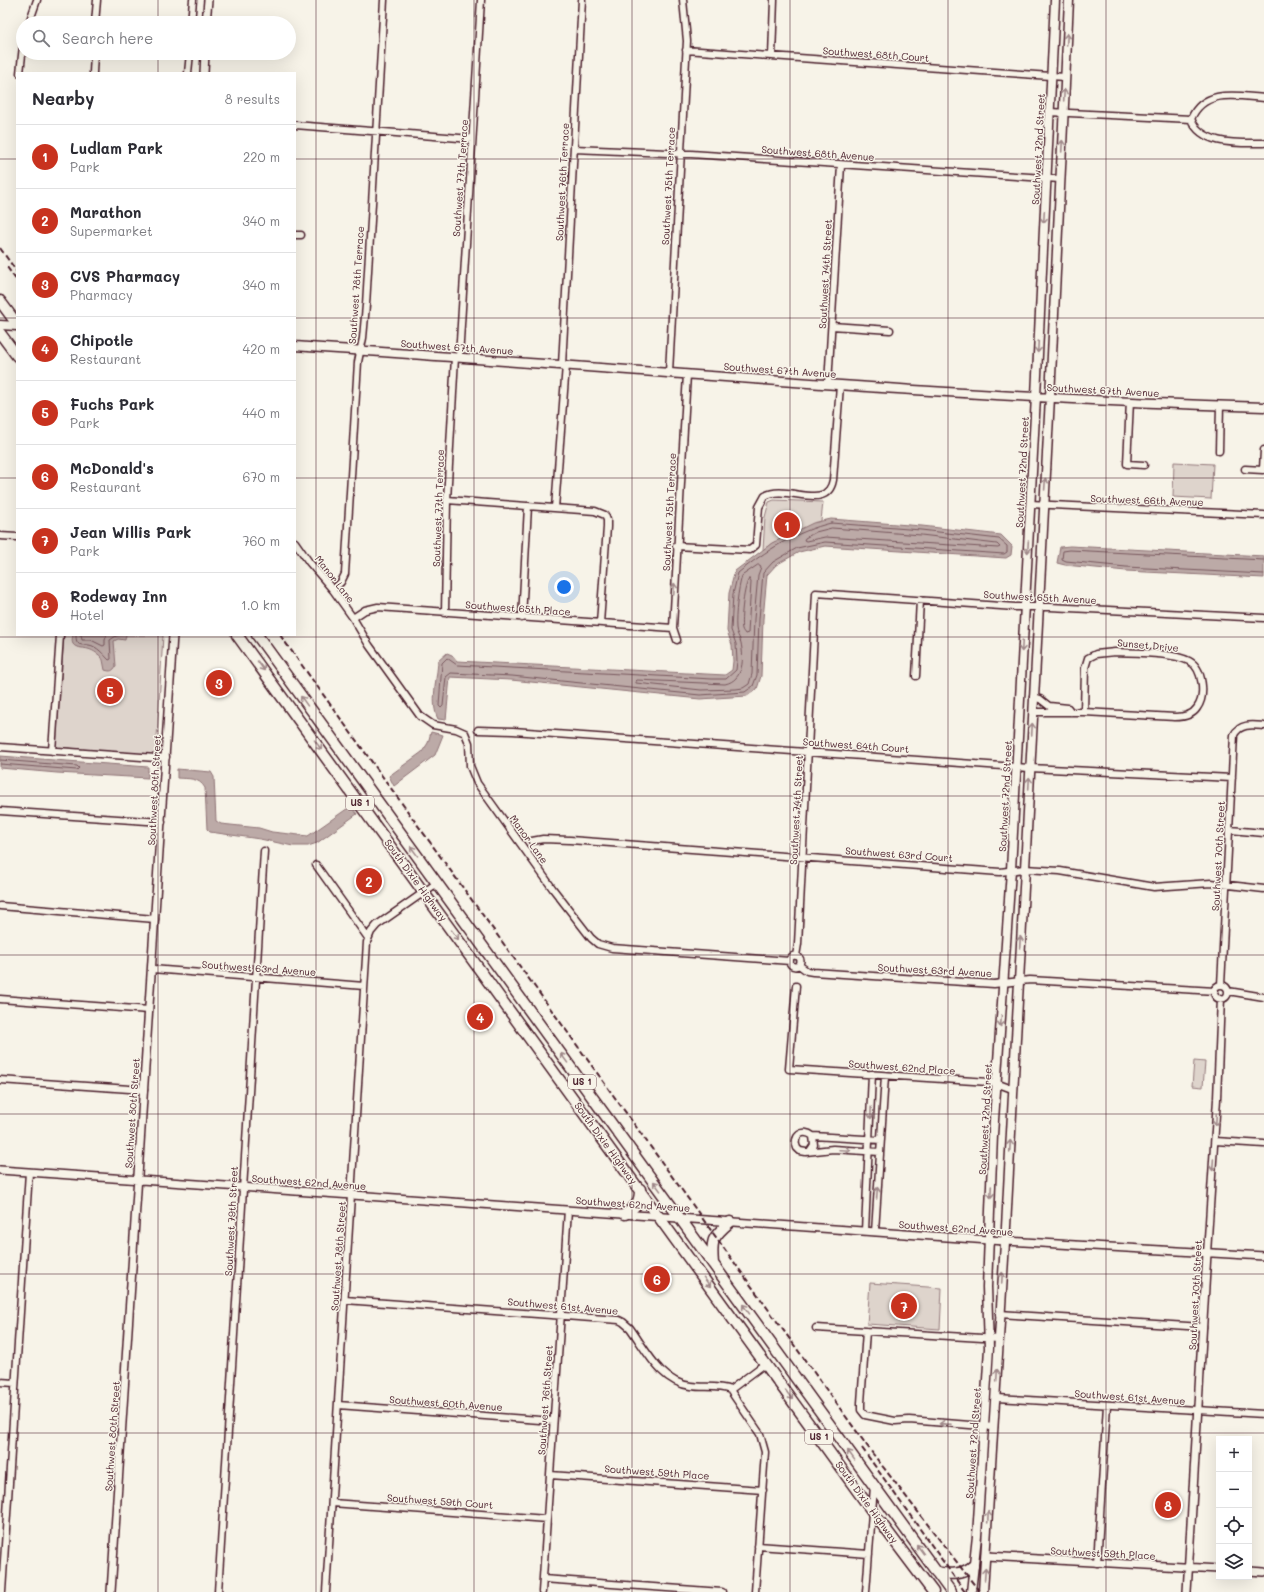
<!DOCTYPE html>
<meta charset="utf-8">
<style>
body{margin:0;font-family:Mali,sans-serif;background:#f7f7f7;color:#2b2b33}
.controls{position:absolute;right:12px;bottom:12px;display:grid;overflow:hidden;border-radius:0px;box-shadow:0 4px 16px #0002}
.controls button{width:36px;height:36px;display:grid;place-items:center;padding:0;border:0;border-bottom:1px solid #e1e1e2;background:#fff;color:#2b2b33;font:20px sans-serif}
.you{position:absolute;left:564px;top:587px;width:14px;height:14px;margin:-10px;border:3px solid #fff;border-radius:50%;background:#1a73e8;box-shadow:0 0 0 6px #1a73e833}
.badge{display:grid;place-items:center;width:26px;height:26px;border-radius:50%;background:#c8321e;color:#fff;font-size:13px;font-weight:700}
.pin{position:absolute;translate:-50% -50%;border:2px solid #fff;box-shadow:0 1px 4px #0006}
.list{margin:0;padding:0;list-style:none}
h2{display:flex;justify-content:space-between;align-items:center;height:52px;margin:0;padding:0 16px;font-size:17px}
h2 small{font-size:13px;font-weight:400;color:#7c7c81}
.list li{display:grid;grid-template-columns:26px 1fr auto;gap:12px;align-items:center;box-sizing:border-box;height:64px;padding:0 16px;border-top:1px solid #e1e1e2}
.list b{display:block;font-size:15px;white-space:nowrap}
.list p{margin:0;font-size:13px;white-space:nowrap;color:#7c7c81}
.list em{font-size:13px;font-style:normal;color:#7c7c81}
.icon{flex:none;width:22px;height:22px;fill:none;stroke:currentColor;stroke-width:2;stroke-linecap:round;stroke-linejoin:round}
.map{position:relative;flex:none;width:1264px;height:1592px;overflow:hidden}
.search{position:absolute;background:#fff;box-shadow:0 4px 16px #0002;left:16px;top:16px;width:280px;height:44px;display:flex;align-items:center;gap:10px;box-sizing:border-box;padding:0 14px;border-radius:22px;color:#7c7c81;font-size:15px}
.panel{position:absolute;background:#fff;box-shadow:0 4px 16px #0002;left:16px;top:72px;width:280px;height:564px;border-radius:0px}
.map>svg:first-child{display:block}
.green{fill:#ded4cc;stroke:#947a7c}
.water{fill:#bcaaa7;stroke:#8e7275}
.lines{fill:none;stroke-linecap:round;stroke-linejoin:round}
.shore{stroke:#78575d;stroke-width:1}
.minor-casing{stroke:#4a1f2b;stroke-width:9}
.tertiary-casing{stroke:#4a1f2b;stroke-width:10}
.secondary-casing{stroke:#4a1f2b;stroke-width:11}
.trunk-casing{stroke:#4a1f2b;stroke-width:13}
.minor{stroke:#f7f3e8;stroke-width:6}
.tertiary{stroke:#f7f3e8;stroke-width:7}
.secondary{stroke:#f7f3e8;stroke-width:8}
.trunk{stroke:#f7f3e8;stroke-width:10}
.rail{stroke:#4a1f2b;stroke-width:2;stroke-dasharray:6 3;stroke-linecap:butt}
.oneway{stroke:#a0898a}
.grid{fill:none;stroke:#4a1f2b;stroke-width:1;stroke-opacity:0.55}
.labels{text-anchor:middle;stroke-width:3;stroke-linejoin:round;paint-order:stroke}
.shield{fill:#f7f3e8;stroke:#7e5f64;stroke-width:1}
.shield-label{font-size:9px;font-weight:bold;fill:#4a1f2b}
.street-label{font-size:10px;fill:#4a1f2b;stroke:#f7f3e8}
</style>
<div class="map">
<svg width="1264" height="1592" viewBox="0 0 1264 1592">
<rect width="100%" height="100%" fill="#f7f3e8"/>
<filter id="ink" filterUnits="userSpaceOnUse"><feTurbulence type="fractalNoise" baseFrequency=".025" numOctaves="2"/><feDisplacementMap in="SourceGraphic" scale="8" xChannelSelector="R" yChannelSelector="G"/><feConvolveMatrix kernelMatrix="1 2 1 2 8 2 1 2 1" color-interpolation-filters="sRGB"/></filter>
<g filter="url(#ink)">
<path class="green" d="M 1174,462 L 1213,464 L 1211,499 L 1173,497 Z
M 774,500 L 823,502 L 821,521 L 772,543 L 763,550 L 765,517 L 769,502 Z
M 64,635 L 163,635 L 156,755 L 56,747 Z
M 1194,1061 L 1205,1062 L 1203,1087 L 1192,1086 Z
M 870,1283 L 942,1288 L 940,1329 L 867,1324 Z"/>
<path class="water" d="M 831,519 L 922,526 L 1001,535 L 1012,546 L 1011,555 L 1006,558 L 825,546 L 799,552 L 776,565 L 767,575 L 763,619 L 761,676 L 757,689 L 747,696 L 700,699 L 511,680 L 450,677 L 446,720 L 438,719 C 430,703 437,679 438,661 L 447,653 L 452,655 L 457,661 L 725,675 L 732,670 L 733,661 L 732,645 L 727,631 L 729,593 L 735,571 L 772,543 L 813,523 Z
M 1070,546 L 1264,556 L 1264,578 L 1126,571 L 1065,565 L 1057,563 L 1060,547 Z
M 73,635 L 126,635 L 125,640 L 118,639 L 114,641 L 116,666 C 113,671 111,672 105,670 C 104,667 104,663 103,660 C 102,656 93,650 88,649 C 80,647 69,649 73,635 Z
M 431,732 L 443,735 L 435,755 L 394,786 L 389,776 L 422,752 L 428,743 Z
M 0,756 L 148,767 L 148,778 L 57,773 L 0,768 Z
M 177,769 L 211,772 L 214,777 L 216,821 L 221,824 L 259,828 L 272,832 L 308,836 L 351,806 L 357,814 L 317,843 L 308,846 L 293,846 L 260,839 L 210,832 L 207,829 L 205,788 C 199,777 188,779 177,778 Z"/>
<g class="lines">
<path class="shore" d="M 831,523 L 921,530 L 999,539 L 1007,546 L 1007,552 L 1004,554 L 825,542 L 797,548 L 773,562 L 763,573 L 759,619 L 757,675 L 753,686 L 745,692 L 700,695 L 512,676 L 451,673 L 446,677 L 443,706 L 441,708 L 439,706 L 442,663 L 447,658 L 457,665 L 712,679 L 726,679 L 736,670 L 737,661 L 736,644 L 731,630 L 733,594 L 738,573 C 765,551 797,531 831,523 Z
M 832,528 L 921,535 L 997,544 L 1000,547 L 998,548 L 825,537 L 806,541 L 804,540 L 805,538 L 816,532 Z
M 1264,560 L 1070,550 L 1063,551 L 1062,559 L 1066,561 L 1126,567 L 1264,574
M 758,565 L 760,565 L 761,567 L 758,575 L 754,619 L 752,674 L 749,684 L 743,688 L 736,689 L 701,690 L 636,683 L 636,681 L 637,680 L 725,684 C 744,680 744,658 741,643 C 740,638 736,633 736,628 C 735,616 738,588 742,576 Z
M 749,579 L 751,582 L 748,633 L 745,634 C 744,632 743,632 742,629 C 740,621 744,584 749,579 Z
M 76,635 C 76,638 76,642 79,644 C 82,646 85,644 89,645 C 97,646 104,655 109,660 L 111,659 L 110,640 L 116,636 L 122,635
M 81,635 L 82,640 L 91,640 L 103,646 L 105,645 L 105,640 L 107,635
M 0,760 L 77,766 L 79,768 L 77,770 L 0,764"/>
<defs>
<path id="minor" d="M 29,23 L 37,0
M 95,23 L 97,0
M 191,23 L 193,0
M 686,50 L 1065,77
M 772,56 L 774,0
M 20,73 L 23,46
M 93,73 L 94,53
M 188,73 L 190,53
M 1049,112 L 1191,119 C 1202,146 1239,143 1264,143
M 1191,119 C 1204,88 1237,96 1264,98
M 295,125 L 472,139
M 574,149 L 691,154 L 1060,179
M 295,235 L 301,235
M 832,326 L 890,330
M 459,357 L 481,0
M 562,365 L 582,0
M 669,372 L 687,41 L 683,0
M 828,384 L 841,165
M 1130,401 L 1127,464 L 1144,465
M 1219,451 L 1220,405
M 1245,469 L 1263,470 L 1264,450
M 447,500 L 595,511 L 605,515 L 607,520 L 607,527 L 600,623
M 1030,504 L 1264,515
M 555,508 L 566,365
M 0,536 L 17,537
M 295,542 L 309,562 L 333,590 L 353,618 L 369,645 L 420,716 L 433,725 L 456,729 L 465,733 L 469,743 L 470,766 L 477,783 L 553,889 L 591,938 L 598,944 L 612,948 L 790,961
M 676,546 L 750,550 L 756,545 L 759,507 L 765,496 C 786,483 827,513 833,480 L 840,385
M 333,590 L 341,582 L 345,574 L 358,362 L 363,338 L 366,305 L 384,0
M 445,613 L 447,500 L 455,357
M 353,618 L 365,610 L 378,607 L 673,628
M 522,618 L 528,506
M 677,640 L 673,628 L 687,374
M 1115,652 C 1136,653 1171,652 1189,661 C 1203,668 1206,696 1197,708 C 1192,716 1183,717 1175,717 L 1084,712 L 1085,668 L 1088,658 L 1096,654 Z
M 916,676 L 920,600
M 1033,697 L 1040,699 L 1049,706 L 1068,708 L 1071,712
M 1033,712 L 1084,712
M 478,730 L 513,731 L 1030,768 L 1232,778
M 0,747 L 156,758 L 166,757
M 52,751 L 60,635
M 0,811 L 162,822
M 1230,830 L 1264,833
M 532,841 L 543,839 L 570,840 L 1000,872 L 1024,869 L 1060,871 L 1154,887 L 1211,883 L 1264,889
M 316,865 L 368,938
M 0,906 L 155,919
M789.5 961a5.5 5.5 0 1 1 11 0a5.5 5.5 0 1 1-11 0Z
M 796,956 L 798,944 L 816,593 L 1015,607 L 1050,607 L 1264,618
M 799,965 L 807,971 L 813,972 L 994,984 L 1030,980 L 1215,991
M 152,969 L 364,986
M 1221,985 L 1234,735 C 1240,723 1253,725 1264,726
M1214 992a7 7 0 1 1 14 0a7 7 0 1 1-14 0Z
M 796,986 L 789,1069 L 989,1082 L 996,1083 L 1012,1089
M 1228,991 L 1264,997
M 0,999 L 149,1010
M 0,1080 L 144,1090
M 1215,1141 L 1264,1144
M 810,1151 L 814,1145 L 813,1136
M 880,1152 L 833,1149 L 806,1152 L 800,1151 L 797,1148 C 792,1136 803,1128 813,1136 L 881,1140
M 865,1231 L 872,1074
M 875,1232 L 885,1076
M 1207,1253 L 1217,1099 L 1221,998
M 345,1300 L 619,1320 L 623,1322 L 630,1328 C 646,1350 661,1383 691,1386 C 703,1388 719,1385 730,1390 L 766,1363
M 999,1314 L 1203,1327
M 816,1328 L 999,1339
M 866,1331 L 861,1403 L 861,1410 L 865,1415 L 895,1421 L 909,1420 L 994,1427
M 0,1382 L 15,1383
M 730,1390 L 760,1434 L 765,1452 L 755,1592
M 996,1398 L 1264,1414
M 338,1405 L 553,1421
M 550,1475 L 763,1490
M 332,1503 L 547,1519
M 758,1546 L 869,1554
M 1097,1563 L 1107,1405
M 543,1579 L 722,1592
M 2,1592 L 29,1172
M 218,1592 L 264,851
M 326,1592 L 367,942 L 371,932 L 377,925 L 437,883
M 542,1592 L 568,1210
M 866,1592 L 874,1486"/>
<path id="tertiary" d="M 206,23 L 208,0
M 204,73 L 205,53
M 0,1170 L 989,1240 L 1264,1256
M 986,1556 L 1219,1569
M 1249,1571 L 1264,1572
M 111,1592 L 173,635
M 1187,1592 L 1207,1253"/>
<path id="secondary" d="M 0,325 L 17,326
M 295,346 C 618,368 940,397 1264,407
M 971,1592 L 977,1536 L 989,1348 L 987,1287 L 993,1135 L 1011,870 L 1036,396 L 1055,0
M 983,1592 L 1006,1227 L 1050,397 L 1069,0"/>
<path id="trunk" d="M 0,301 L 17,324
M 0,333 L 17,356
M 237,635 L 872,1511 L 933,1592
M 257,635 L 951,1592
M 625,1214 C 636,1207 640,1203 640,1189
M 713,1264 C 711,1240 712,1237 730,1222
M 936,1572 C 950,1575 962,1575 973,1566"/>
</defs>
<use href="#minor" class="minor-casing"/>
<use href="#tertiary" class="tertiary-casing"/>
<use href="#secondary" class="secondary-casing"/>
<use href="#trunk" class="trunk-casing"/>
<use href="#minor" class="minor"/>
<use href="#tertiary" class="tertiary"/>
<use href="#secondary" class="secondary"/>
<use href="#trunk" class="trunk"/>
<path class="rail" d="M 0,248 L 17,272
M 7,267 L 17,281
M 280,635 L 823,1385 L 873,1454 L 980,1592
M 862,1448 L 965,1592"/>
</g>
<defs><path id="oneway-shaft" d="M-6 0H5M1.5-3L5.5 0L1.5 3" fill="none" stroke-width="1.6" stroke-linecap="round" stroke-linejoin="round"/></defs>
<g class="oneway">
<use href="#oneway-shaft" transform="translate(1067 39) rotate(-87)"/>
<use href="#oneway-shaft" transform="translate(1064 95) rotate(-87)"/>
<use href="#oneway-shaft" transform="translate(1062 146) rotate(-87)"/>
<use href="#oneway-shaft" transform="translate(1044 217) rotate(93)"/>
<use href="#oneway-shaft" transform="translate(1038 347) rotate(93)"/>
<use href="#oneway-shaft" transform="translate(1045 484) rotate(-86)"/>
<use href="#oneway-shaft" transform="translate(1028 547) rotate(93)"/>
<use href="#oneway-shaft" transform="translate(674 589) rotate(-87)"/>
<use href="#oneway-shaft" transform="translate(1022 646) rotate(93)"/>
<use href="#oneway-shaft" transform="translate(261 666) rotate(54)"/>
<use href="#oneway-shaft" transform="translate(304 701) rotate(-125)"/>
<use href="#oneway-shaft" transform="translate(1032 729) rotate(-87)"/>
<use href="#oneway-shaft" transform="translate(318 745) rotate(54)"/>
<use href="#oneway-shaft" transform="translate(1029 783) rotate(-87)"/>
<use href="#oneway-shaft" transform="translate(414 851) rotate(-126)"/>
<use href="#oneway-shaft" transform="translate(455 935) rotate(54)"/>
<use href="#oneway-shaft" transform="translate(1020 942) rotate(-87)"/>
<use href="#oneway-shaft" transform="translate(1001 1021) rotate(95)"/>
<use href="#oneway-shaft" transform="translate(564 1058) rotate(-126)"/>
<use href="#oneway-shaft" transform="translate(871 1113) rotate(92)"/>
<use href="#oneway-shaft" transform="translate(1216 1120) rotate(93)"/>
<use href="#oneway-shaft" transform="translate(1010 1146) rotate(-87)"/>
<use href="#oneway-shaft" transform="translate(845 1150) rotate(3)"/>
<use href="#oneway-shaft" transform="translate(1213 1165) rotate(94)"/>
<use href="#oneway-shaft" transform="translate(657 1186) rotate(-126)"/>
<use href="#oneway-shaft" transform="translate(991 1192) rotate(93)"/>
<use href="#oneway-shaft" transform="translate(877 1193) rotate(-86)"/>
<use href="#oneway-shaft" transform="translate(1002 1278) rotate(-87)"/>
<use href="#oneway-shaft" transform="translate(707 1282) rotate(54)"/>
<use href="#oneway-shaft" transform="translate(746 1309) rotate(-126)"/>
<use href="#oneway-shaft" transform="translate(997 1375) rotate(-87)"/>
<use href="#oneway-shaft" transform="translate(789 1395) rotate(54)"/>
<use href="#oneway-shaft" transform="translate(945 1424) rotate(-176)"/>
<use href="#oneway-shaft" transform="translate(851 1455) rotate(-126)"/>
<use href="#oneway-shaft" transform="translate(988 1517) rotate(-87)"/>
<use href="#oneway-shaft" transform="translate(920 1549) rotate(-126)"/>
<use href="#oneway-shaft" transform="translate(985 1574) rotate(-86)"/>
</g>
</g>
<path class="grid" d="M 158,0 L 158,23M 316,0 L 316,1592M 474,0 L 474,1592M 632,0 L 632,1592M 790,0 L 790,1592M 948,0 L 948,1592M 1106,0 L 1106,1592M 158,53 L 158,73M 0,159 L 17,159M 295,159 L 1264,159M 0,318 L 17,318M 295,318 L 1264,318M 0,478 L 17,478M 295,478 L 1264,478M 158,635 L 158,1592M 0,637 L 1264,637M 0,796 L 1264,796M 0,955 L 1264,955M 0,1114 L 1264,1114M 0,1274 L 1264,1274M 0,1433 L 1264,1433"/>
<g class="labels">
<g class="shield">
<rect x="346" y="796" width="28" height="14" rx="3"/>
<rect x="568" y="1075" width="28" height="14" rx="3"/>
<rect x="805" y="1430" width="28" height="14" rx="3"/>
</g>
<g class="shield-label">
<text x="360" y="806">US 1</text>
<text x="582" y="1085">US 1</text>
<text x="819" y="1440">US 1</text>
</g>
<g class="street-label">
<text transform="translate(876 54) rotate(4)" y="4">Southwest 68th Court</text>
<text transform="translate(1038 149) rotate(-87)" y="4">Southwest 72nd Street</text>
<text transform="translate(818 153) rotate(4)" y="4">Southwest 68th Avenue</text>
<text transform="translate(460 178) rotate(-86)" y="4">Southwest 77th Terrace</text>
<text transform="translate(562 182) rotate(-87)" y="4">Southwest 76th Terrace</text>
<text transform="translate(668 186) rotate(-87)" y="4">Southwest 75th Terrace</text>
<text transform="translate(825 274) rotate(-87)" y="4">Southwest 74th Street</text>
<text transform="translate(356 285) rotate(-86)" y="4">Southwest 78th Terrace</text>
<text transform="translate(457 347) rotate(4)" y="4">Southwest 67th Avenue</text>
<text transform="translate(780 370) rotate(4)" y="4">Southwest 67th Avenue</text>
<text transform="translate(1103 390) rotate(3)" y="4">Southwest 67th Avenue</text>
<text transform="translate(1022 472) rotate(-87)" y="4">Southwest 72nd Street</text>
<text transform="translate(1147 500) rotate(2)" y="4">Southwest 66th Avenue</text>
<text transform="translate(438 508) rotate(-88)" y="4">Southwest 77th Terrace</text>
<text transform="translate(669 512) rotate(-87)" y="4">Southwest 75th Terrace</text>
<text transform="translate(335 579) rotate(52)" y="4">Manor Lane</text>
<text transform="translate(1040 597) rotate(3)" y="4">Southwest 65th Avenue</text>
<text transform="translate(518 608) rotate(4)" y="4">Southwest 65th Place</text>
<text transform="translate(1148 645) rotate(5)" y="4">Sunset Drive</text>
<text transform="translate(856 745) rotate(4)" y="4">Southwest 64th Court</text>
<text transform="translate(154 790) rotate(-87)" y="4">Southwest 80th Street</text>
<text transform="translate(1005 796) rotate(-87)" y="4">Southwest 72nd Street</text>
<text transform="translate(796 810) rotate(-87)" y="4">Southwest 74th Street</text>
<text transform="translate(529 839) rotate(54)" y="4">Manor Lane</text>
<text transform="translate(899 854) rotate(4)" y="4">Southwest 63rd Court</text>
<text transform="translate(1218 856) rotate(-87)" y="4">Southwest 70th Street</text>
<text transform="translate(416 880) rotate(54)" y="4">South Dixie Highway</text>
<text transform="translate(259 968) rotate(4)" y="4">Southwest 63rd Avenue</text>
<text transform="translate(935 970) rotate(3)" y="4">Southwest 63rd Avenue</text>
<text transform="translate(902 1067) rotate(4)" y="4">Southwest 62nd Place</text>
<text transform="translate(132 1113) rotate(-86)" y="4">Southwest 80th Street</text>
<text transform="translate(985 1119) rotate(-87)" y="4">Southwest 72nd Street</text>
<text transform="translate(606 1143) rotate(54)" y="4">South Dixie Highway</text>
<text transform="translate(309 1182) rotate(4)" y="4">Southwest 62nd Avenue</text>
<text transform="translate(633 1204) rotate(4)" y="4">Southwest 62nd Avenue</text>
<text transform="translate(231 1221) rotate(-87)" y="4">Southwest 79th Street</text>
<text transform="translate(956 1228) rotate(4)" y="4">Southwest 62nd Avenue</text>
<text transform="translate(338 1256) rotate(-86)" y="4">Southwest 78th Street</text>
<text transform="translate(1195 1295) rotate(-87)" y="4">Southwest 70th Street</text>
<text transform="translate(563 1306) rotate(5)" y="4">Southwest 61st Avenue</text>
<text transform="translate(1130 1397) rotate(4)" y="4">Southwest 61st Avenue</text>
<text transform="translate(545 1400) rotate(-86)" y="4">Southwest 76th Street</text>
<text transform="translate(446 1403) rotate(4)" y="4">Southwest 60th Avenue</text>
<text transform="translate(112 1436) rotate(-86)" y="4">Southwest 80th Street</text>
<text transform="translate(973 1443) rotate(-86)" y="4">Southwest 72nd Street</text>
<text transform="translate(657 1472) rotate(4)" y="4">Southwest 59th Place</text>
<text transform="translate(440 1501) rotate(4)" y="4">Southwest 59th Court</text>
<text transform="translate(867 1502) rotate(54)" y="4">South Dixie Highway</text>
<text transform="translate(1103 1553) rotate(3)" y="4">Southwest 59th Place</text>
</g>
</g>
</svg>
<div class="controls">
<button>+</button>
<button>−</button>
<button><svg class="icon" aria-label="locate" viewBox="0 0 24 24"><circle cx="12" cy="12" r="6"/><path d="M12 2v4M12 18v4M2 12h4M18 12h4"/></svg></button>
<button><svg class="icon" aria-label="layers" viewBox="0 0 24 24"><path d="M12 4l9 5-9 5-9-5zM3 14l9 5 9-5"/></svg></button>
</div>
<div class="you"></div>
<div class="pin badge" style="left:787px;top:525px">1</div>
<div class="pin badge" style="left:369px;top:881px">2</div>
<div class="pin badge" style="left:219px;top:683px">3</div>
<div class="pin badge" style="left:480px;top:1017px">4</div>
<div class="pin badge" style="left:110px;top:691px">5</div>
<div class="pin badge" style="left:657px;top:1279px">6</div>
<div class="pin badge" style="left:904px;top:1306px">7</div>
<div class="pin badge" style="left:1168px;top:1505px">8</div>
<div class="search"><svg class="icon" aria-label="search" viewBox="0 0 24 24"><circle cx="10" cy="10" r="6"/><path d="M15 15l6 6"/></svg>Search here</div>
<section class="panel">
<h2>Nearby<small>8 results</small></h2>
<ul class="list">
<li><span class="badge">1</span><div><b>Ludlam Park</b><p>Park</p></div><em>220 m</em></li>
<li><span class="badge">2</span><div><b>Marathon</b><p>Supermarket</p></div><em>340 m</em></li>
<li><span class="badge">3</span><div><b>CVS Pharmacy</b><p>Pharmacy</p></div><em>340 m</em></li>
<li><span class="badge">4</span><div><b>Chipotle</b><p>Restaurant</p></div><em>420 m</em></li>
<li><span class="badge">5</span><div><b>Fuchs Park</b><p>Park</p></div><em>440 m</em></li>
<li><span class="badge">6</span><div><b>McDonald's</b><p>Restaurant</p></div><em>670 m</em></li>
<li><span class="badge">7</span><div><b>Jean Willis Park</b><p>Park</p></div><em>760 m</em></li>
<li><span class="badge">8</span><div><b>Rodeway Inn</b><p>Hotel</p></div><em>1.0 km</em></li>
</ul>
</section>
</div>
